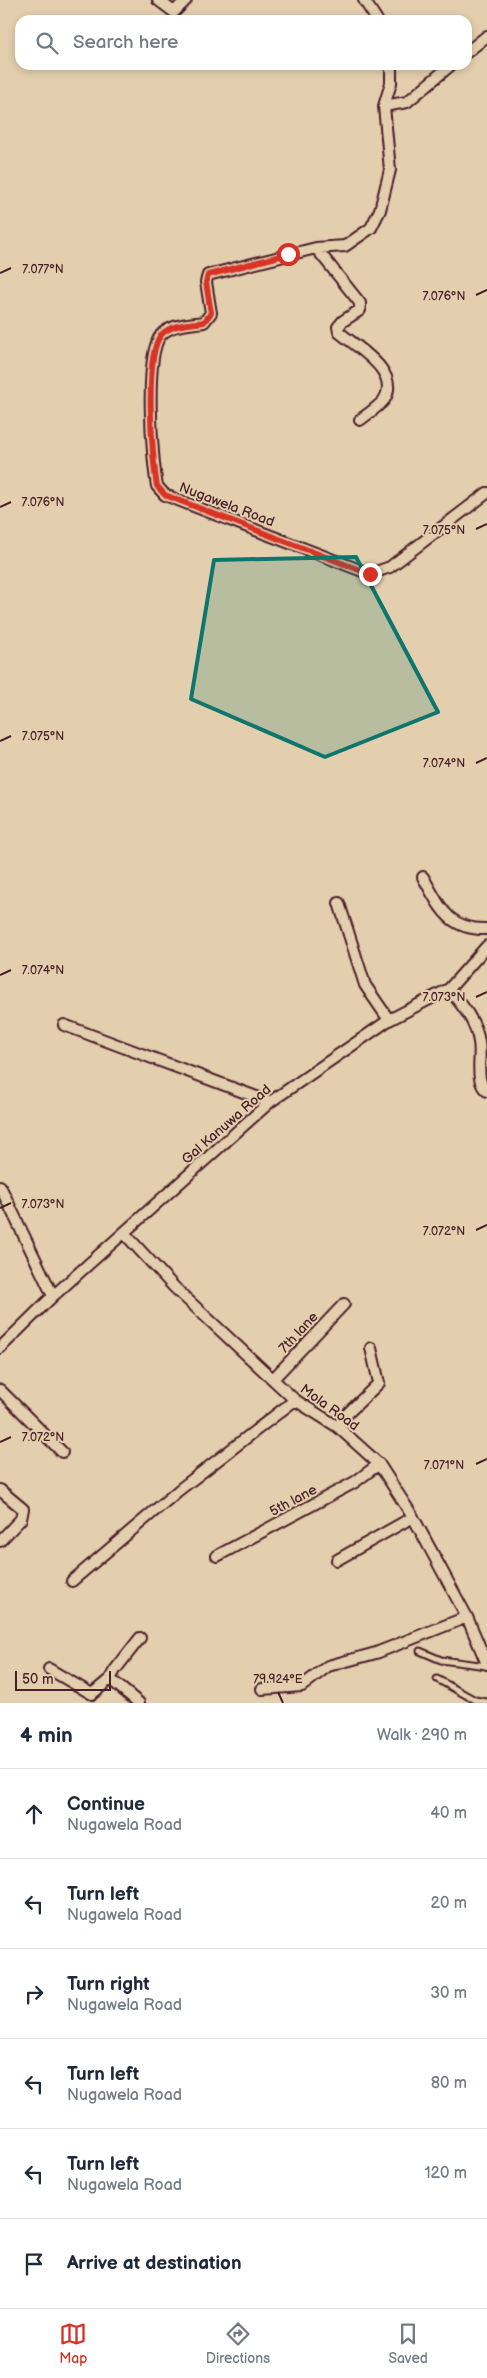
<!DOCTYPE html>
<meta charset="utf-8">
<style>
body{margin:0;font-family:"Balsamiq Sans",sans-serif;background:#f6f6f7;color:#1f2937}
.scale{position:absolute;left:15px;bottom:12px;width:96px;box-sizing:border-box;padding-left:5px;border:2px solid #4a1f2b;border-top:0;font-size:14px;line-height:18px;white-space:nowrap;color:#4a1f2b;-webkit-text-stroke:4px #e3cfad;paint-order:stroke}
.stop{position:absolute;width:15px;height:15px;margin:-11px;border:4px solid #d93025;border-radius:50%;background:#fff}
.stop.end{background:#d93025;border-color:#fff;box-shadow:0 1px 5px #0008}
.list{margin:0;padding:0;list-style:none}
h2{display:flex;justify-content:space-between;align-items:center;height:65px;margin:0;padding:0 20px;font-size:21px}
h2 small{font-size:16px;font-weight:400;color:#747a83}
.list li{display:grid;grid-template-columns:32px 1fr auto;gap:15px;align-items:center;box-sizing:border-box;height:90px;padding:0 20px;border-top:1px solid #e0e1e3}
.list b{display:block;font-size:19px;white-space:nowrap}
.list p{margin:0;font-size:16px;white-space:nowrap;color:#747a83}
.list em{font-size:16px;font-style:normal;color:#747a83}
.icon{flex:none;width:28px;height:28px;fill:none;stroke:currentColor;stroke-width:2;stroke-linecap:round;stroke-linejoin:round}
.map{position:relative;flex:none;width:487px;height:1703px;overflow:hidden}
.search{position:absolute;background:#fff;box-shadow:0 2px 8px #0003;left:15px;right:15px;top:15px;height:55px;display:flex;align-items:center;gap:12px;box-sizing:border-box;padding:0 18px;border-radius:15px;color:#747a83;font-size:19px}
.sheet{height:605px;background:#fff}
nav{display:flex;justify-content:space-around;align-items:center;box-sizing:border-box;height:70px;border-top:1px solid #e0e1e3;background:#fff;font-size:14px;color:#747a83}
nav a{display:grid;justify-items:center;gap:2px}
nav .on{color:#d93025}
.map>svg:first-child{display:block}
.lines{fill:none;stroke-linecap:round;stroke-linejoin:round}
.lane-casing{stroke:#4a1f2b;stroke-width:9}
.street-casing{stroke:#4a1f2b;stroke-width:14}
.lane{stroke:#e3cfad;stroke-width:5}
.street{stroke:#e3cfad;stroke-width:10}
.route{stroke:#d93025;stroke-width:6}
.marked{fill:#0f766e;fill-opacity:0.2;stroke:#0f766e;stroke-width:4;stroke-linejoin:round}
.ticks{fill:none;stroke:#4a1f2b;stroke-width:2}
.labels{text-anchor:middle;stroke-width:4;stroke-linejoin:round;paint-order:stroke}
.street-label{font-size:14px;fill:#4a1f2b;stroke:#e3cfad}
.ticks-label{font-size:12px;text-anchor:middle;fill:#4a1f2b;stroke:#e3cfad;stroke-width:4;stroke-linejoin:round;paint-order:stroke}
</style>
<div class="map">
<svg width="487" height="1703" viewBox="0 0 487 1703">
<rect width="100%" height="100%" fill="#e3cfad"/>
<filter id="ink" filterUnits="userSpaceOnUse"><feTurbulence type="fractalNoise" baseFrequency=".02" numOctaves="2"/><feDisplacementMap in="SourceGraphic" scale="10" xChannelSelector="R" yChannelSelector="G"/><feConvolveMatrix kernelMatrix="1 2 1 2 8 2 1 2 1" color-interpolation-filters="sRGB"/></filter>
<g filter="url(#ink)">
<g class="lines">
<defs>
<path id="lane" d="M 420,1651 L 441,1660 L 487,1666
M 437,1679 L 475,1700 L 487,1702"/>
<path id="street" d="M 158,0 L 174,12 L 186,0
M 364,0 L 377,20
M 467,52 L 487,36
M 391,65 L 391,83 L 384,106 L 390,170 L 380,210 L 371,228 L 345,246 L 316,248 L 208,275 L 206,282 L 211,313 L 204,322 C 190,324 171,324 161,335 C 144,355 152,459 157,486 L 165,495 L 370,574 L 390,567 L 487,493
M 384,106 L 407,102 L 451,65
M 316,248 L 360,303 L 360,310 L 343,321 L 338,327 L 339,332 C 356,347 402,372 384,400 C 378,407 368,414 360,420
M 423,877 C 440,907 448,930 487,929
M 339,903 L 365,985 L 389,1020
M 449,989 C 462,1005 476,1021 479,1042 C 482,1057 474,1081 487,1091
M 64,1025 L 270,1102
M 0,1186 L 53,1296
M 125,1234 L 175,1288 L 295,1400 L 338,1427 L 379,1464 L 413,1517 L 467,1617 L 487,1664
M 0,1348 L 53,1296 L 270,1102 L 389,1020 L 449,989 L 487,946
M 273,1379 L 344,1304
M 0,1390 L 62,1452
M 338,1427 L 348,1413 L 379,1383 L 371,1348
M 0,1490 L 23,1509 L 21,1519 L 0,1541
M 217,1556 L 355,1482 L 379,1464
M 337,1560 L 413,1517
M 72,1581 L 179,1490 L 295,1400
M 49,1669 L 92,1694 L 110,1679 L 139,1703
M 110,1679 L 115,1670 L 140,1638
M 262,1689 L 302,1686 L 328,1666 L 376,1653 L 467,1617"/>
</defs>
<use href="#lane" class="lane-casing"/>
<use href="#street" class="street-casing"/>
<use href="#lane" class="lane"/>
<use href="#street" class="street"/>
</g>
</g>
<g class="lines" filter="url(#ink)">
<path class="route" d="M 288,254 L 208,275 L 206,282 L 211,313 L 204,322 C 190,324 171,324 161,335 C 144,355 152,459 157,486 L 165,495 L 370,574"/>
</g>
<path class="marked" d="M 356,557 L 438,712 L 325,757 L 191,699 L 214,560 Z"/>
<path class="ticks" d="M 0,273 L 11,268M 476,295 L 487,290M 0,507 L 11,502M 476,529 L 487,524M 0,741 L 11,736M 476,763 L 487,758M 0,975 L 11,970M 476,997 L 487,992M 0,1208 L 11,1203M 476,1230 L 487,1225M 0,1442 L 11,1437M 476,1464 L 487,1459M 278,1692 L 283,1703"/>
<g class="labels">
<g class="street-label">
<text transform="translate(227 504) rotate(21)" y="5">Nugawela Road</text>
<text transform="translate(226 1124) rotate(-41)" y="5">Gal Kanuwa Road</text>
<text transform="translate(298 1332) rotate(-47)" y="5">7th lane</text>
<text transform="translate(330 1407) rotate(36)" y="5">Mola Road</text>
<text transform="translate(293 1500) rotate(-28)" y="5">5th lane</text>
</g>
</g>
<g class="ticks-label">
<text x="43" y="273">7.077°N</text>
<text x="444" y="300">7.076°N</text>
<text x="43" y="506">7.076°N</text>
<text x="444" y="534">7.075°N</text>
<text x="43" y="740">7.075°N</text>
<text x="444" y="767">7.074°N</text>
<text x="43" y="974">7.074°N</text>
<text x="444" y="1001">7.073°N</text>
<text x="43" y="1208">7.073°N</text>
<text x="444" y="1235">7.072°N</text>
<text x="43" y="1441">7.072°N</text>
<text x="444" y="1469">7.071°N</text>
<text x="278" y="1683">79.924°E</text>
</g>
</svg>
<div class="scale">50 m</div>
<div class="stop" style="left:288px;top:254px"></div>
<div class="stop end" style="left:370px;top:574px"></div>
<div class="search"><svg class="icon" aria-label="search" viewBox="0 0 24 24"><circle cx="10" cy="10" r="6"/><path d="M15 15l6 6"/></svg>Search here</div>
</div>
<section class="sheet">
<h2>4 min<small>Walk · 290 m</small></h2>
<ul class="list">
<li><svg class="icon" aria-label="ahead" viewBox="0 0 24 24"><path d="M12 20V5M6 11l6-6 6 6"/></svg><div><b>Continue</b><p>Nugawela Road</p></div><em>40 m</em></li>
<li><svg class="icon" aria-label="left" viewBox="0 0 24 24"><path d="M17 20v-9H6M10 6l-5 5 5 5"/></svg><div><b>Turn left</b><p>Nugawela Road</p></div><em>20 m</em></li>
<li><svg class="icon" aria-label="right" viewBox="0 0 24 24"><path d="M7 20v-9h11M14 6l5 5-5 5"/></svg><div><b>Turn right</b><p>Nugawela Road</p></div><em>30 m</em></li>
<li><svg class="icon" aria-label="left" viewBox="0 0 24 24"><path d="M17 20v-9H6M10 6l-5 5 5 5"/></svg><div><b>Turn left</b><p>Nugawela Road</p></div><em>80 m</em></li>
<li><svg class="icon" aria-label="left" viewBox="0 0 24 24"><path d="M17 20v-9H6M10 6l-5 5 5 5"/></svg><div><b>Turn left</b><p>Nugawela Road</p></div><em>120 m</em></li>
<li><svg class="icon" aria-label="arrive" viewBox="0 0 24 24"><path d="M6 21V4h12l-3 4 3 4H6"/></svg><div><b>Arrive at destination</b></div></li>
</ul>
</section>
<nav>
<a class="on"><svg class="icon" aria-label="map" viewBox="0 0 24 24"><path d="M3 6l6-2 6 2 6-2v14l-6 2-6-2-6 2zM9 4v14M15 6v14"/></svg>Map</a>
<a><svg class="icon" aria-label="directions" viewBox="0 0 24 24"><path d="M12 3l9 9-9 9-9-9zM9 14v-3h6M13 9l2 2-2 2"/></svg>Directions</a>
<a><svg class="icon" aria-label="saved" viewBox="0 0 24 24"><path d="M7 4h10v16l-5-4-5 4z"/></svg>Saved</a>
</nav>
